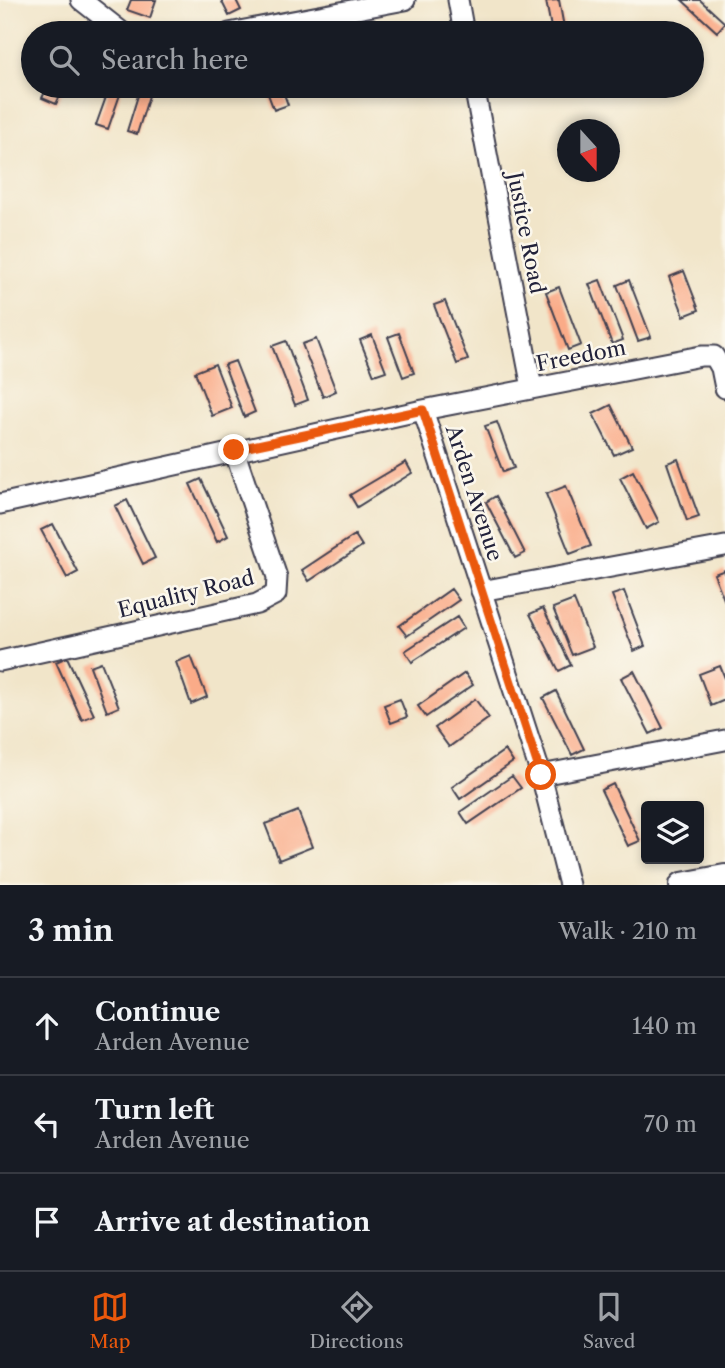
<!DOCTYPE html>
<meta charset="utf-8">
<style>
body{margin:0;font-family:"Libre Caslon Text",serif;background:#20242c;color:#f1f3f6}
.controls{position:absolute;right:21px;bottom:21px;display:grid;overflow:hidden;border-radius:7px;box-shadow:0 4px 10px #0003}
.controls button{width:63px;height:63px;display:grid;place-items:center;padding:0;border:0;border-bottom:2px solid #363941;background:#171b24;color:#f1f3f6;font:35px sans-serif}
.compass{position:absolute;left:557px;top:119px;width:63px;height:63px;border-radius:50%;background:#171b24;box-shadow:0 4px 10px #0003;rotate:159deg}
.stop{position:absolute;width:21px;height:21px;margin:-16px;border:5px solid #ea580c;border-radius:50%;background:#fff}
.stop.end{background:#ea580c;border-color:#fff;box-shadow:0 2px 7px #0008}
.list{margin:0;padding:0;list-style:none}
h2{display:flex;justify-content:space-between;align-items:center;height:91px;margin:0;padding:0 28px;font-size:30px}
h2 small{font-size:23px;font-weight:400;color:#9ea1a6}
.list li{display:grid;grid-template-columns:46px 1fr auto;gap:21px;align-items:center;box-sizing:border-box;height:98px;padding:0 28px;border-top:2px solid #363941}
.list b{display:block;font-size:26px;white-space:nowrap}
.list p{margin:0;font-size:23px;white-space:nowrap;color:#9ea1a6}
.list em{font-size:23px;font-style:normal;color:#9ea1a6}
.icon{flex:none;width:38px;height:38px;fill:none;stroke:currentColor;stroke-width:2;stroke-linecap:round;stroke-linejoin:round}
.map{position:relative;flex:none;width:725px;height:885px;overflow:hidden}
.search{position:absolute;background:#171b24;box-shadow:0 4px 10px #0003;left:21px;right:21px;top:21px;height:77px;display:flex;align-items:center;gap:18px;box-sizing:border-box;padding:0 24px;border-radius:38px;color:#9ea1a6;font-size:26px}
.sheet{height:385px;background:#171b24}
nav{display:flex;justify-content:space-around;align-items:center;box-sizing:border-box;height:98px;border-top:2px solid #363941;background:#171b24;font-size:19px;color:#9ea1a6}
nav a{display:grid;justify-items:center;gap:4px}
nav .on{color:#ea580c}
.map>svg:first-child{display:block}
.building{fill:#faab88}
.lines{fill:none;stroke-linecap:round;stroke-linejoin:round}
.minor-casing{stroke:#413f50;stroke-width:23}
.tertiary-casing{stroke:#413f50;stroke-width:28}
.minor{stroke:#fff;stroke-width:19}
.tertiary{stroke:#fff;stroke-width:24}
.route{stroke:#ea580c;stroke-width:9}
.labels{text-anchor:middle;stroke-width:5;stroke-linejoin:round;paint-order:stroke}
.street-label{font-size:21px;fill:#22223b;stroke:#fbf7ec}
</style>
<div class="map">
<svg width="725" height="885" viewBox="0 0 725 885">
<rect width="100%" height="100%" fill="#fbf7ec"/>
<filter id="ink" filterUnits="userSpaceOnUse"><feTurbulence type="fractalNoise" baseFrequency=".0143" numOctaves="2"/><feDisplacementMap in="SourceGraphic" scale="14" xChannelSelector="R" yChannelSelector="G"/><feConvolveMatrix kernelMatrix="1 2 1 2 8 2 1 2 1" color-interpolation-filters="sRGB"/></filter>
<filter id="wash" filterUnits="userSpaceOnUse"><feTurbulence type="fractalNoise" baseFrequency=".00686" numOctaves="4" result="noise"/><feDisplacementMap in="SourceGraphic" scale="28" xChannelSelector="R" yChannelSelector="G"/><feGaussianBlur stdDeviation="1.57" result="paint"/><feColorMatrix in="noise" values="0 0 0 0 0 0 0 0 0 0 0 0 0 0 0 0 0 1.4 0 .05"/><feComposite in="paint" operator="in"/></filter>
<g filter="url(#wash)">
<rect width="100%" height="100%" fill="#f1e5c9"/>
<g id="blocks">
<path class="building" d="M 131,0 L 156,0 L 150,18 L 127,10 Z
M 221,0 L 236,0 L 241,10 L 229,16 Z
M 559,0 L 565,33 L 552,33 L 546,1 Z
M 682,0 L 700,0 L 725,23 L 717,32 Z
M 48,86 L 65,86 L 56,104 L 42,98 Z
M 110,86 L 123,86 L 108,129 L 96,125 Z
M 141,86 L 152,86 L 137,134 L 127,131 Z
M 265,86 L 281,86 L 288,105 L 274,110 Z
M 684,271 L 699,310 L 684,316 L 669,277 Z
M 600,280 L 623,340 L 612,344 L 589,284 Z
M 629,280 L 651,337 L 638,341 L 617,285 Z
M 559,287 L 581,345 L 568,350 L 546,292 Z
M 445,301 L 468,360 L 457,364 L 434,305 Z
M 399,333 L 414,373 L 403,377 L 388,337 Z
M 372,335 L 386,371 L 374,375 L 360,340 Z
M 316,339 L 336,391 L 323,397 L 302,344 Z
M 286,341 L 308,400 L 295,405 L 272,346 Z
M 235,361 L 255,412 L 244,417 L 224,365 Z
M 215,364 L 232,408 L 212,416 L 195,372 Z
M 611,405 L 632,447 L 614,455 L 593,414 Z
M 497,422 L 514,468 L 503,472 L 485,426 Z
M 678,459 L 699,517 L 687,521 L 667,463 Z
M 406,462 L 412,473 L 357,507 L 350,495 Z
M 633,471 L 659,522 L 646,529 L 620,478 Z
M 201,479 L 228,536 L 217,542 L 190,484 Z
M 566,486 L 591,546 L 570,554 L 546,494 Z
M 496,496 L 525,553 L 515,558 L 486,502 Z
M 127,500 L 155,558 L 143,564 L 115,506 Z
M 53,524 L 78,572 L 67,578 L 41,530 Z
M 355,535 L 362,546 L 309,581 L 302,570 Z
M 725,570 L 725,602 L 714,574 Z
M 451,589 L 459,600 L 407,636 L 399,626 Z
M 624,591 L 645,646 L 634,651 L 612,595 Z
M 574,600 L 593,647 L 572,655 L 553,608 Z
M 543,608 L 571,665 L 559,671 L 530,614 Z
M 457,617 L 464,628 L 412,662 L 405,651 Z
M 191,656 L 207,697 L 191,704 L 176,662 Z
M 67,657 L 94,715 L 82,720 L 56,662 Z
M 101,662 L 119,707 L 107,712 L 90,666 Z
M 720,666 L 725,678 L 725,700 L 711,706 L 699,674 Z
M 634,671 L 663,728 L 650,734 L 621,678 Z
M 465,673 L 473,685 L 426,717 L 418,706 Z
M 556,691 L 584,749 L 572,755 L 543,698 Z
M 400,699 L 407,717 L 391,723 L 384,705 Z
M 475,699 L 489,718 L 449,747 L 435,728 Z
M 505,750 L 513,762 L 460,799 L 452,787 Z
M 512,776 L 521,788 L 468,824 L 460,812 Z
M 613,784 L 640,841 L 628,846 L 601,790 Z
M 298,811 L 312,847 L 279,860 L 265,824 Z"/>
</g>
</g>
<g filter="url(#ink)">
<use href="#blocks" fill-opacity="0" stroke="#413f50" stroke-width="2"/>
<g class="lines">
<defs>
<path id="minor" d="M 81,0 L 123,33
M 458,0 L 464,33
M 229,33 L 405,0
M 474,86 L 532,388
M 423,410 L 541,775 L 569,885
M 0,504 L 423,410 L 701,356 L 714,356 L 721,368 L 725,388
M 481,591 L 725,546
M 0,661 L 257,604 L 276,594 L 277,577 L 234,450
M 541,775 L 725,740"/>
<path id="tertiary" d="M 682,885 L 725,877"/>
</defs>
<use href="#minor" class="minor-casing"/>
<use href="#tertiary" class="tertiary-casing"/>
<use href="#minor" class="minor"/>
<use href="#tertiary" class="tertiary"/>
</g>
</g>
<g class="lines" filter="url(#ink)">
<path class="route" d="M 234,450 L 423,410 L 541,775"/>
</g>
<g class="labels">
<g class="street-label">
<text transform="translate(526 233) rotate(79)" y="7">Justice Road</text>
<text transform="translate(581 356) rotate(-11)" y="7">Freedom</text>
<text transform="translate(474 493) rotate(72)" y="7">Arden Avenue</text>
<text transform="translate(186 594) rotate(-14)" y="7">Equality Road</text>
</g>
</g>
</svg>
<div class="controls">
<button><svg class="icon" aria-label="layers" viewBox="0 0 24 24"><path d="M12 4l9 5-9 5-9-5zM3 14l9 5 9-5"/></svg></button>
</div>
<svg class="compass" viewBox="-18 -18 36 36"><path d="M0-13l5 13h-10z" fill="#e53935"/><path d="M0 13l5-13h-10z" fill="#9ea1a6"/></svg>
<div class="stop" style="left:541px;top:775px"></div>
<div class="stop end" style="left:234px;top:450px"></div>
<div class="search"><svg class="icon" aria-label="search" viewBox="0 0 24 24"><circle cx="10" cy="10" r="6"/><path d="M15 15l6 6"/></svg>Search here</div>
</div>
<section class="sheet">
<h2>3 min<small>Walk · 210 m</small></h2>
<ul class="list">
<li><svg class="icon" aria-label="ahead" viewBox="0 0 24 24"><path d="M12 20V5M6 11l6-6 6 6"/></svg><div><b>Continue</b><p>Arden Avenue</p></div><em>140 m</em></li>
<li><svg class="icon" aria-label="left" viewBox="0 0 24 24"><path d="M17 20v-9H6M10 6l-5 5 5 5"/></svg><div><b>Turn left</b><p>Arden Avenue</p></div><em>70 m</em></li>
<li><svg class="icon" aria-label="arrive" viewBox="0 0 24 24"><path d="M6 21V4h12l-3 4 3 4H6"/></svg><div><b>Arrive at destination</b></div></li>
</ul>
</section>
<nav>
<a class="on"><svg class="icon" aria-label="map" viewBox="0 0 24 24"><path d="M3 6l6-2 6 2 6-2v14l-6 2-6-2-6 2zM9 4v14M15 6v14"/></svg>Map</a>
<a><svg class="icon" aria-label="directions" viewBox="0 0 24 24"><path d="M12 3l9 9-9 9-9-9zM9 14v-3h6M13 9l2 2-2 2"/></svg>Directions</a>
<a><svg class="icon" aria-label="saved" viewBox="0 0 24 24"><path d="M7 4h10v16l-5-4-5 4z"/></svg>Saved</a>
</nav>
